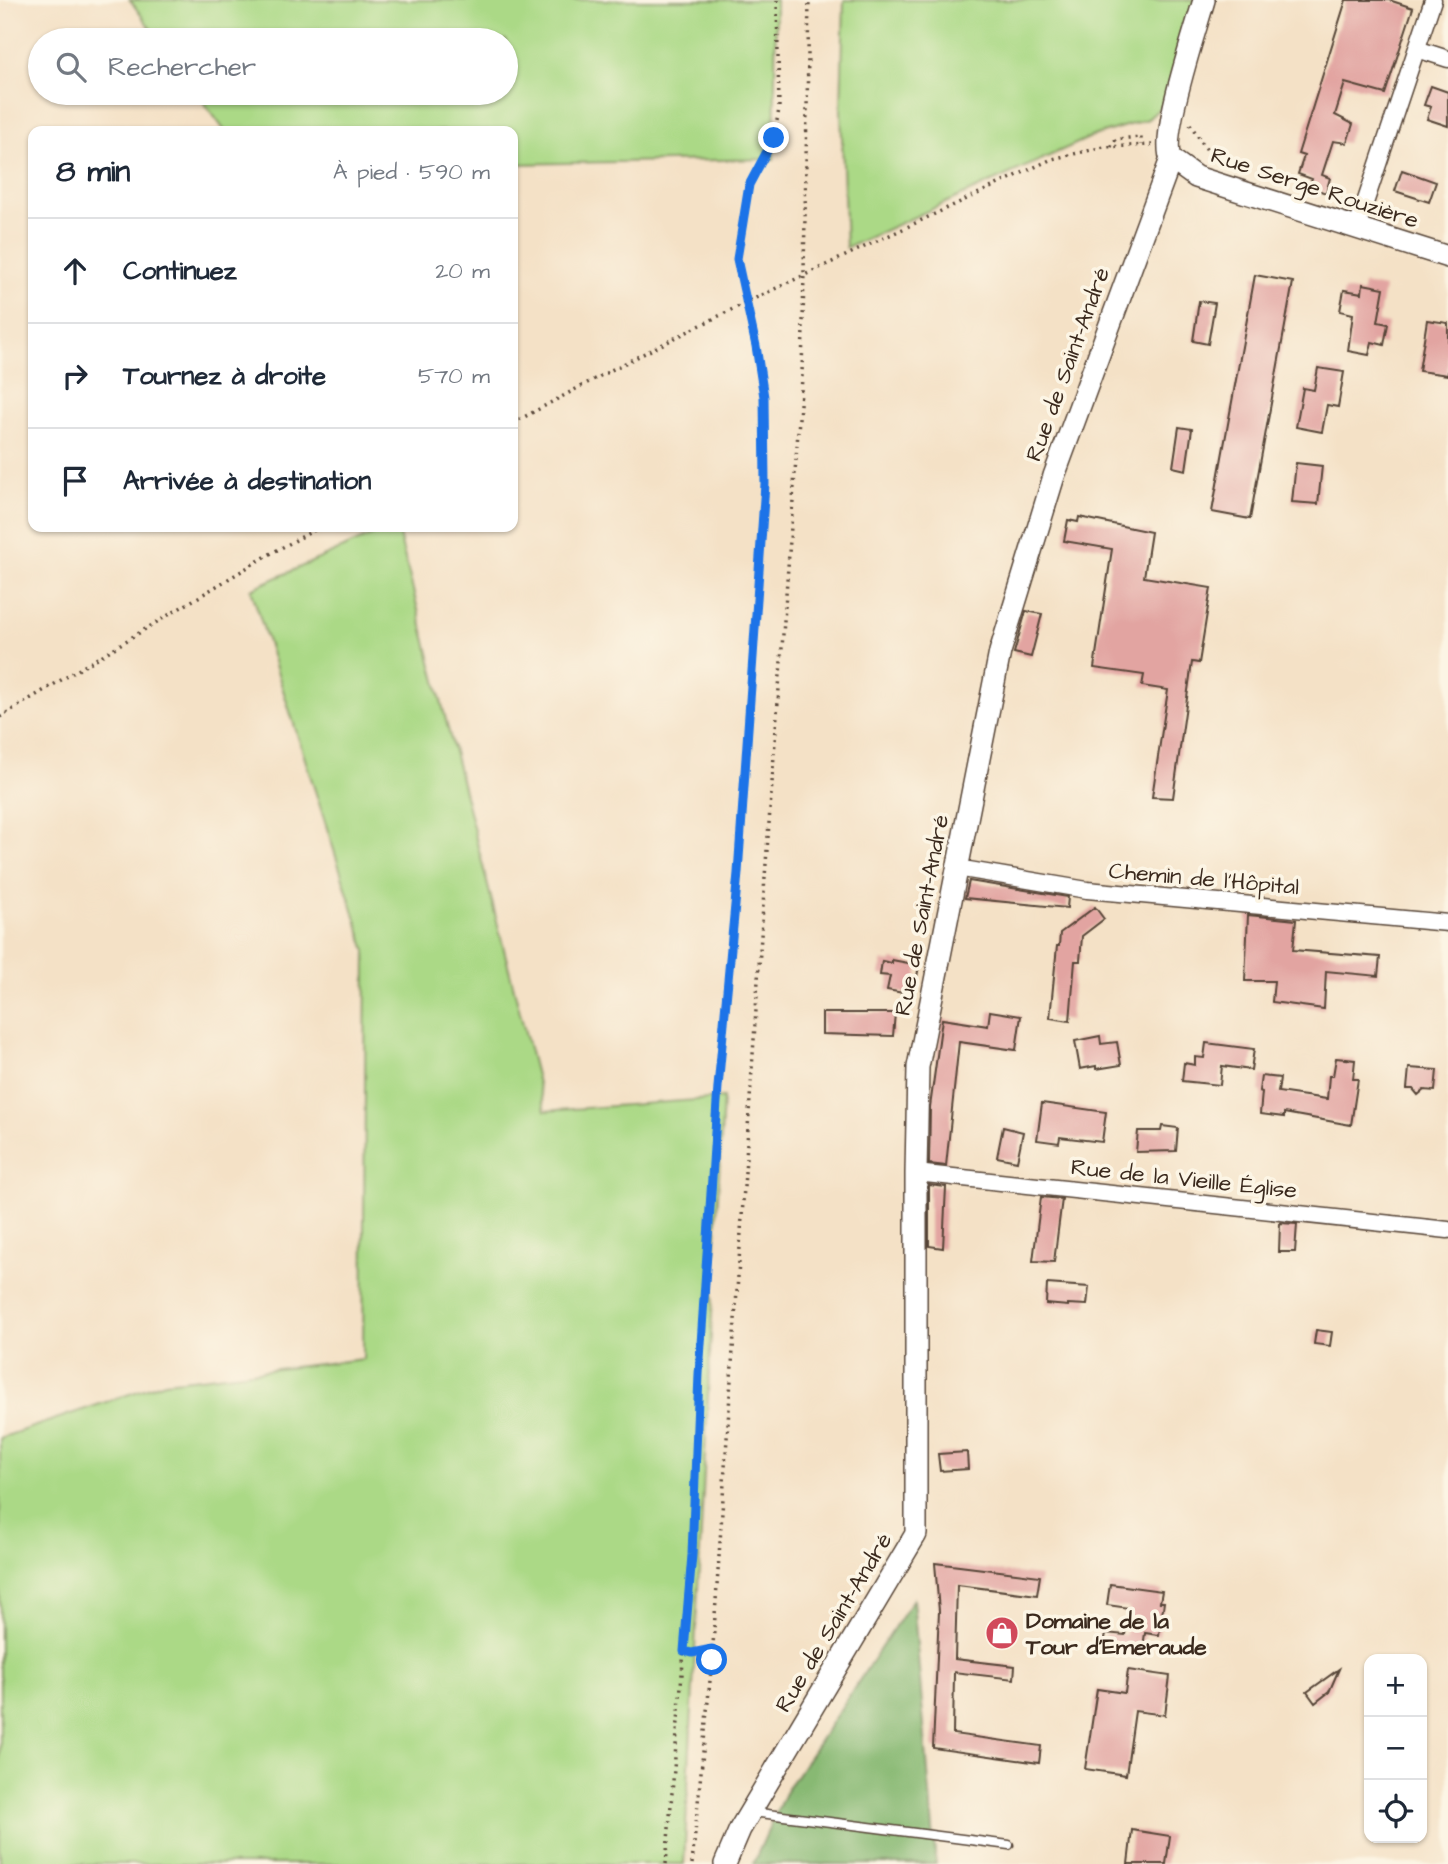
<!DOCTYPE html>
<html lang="fr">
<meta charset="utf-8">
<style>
body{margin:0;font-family:"Architects Daughter",sans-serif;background:#f2f2f3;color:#1f2937}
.controls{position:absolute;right:21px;bottom:21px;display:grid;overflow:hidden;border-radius:14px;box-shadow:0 2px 5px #0004}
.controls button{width:63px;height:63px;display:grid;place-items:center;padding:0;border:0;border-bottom:2px solid #e0e1e3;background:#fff;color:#1f2937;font:35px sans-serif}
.stop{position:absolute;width:21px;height:21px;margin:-16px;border:5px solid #1a73e8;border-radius:50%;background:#fff}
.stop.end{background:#1a73e8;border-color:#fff;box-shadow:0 2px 7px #0008}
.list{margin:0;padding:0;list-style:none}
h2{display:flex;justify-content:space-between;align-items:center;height:91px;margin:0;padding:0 28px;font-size:30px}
h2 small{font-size:23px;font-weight:400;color:#747a83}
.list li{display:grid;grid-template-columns:46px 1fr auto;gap:21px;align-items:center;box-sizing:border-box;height:105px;padding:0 28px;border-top:2px solid #e0e1e3}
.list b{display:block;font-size:26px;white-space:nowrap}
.list em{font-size:23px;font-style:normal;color:#747a83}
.icon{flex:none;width:38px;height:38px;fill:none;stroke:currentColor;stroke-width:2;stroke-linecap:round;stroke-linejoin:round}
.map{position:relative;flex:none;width:1448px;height:1864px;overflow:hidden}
.search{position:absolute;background:#fff;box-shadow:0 2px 5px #0004;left:28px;top:28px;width:490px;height:77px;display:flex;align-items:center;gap:18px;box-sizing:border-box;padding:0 24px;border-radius:38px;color:#747a83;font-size:26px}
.panel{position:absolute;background:#fff;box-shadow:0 2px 5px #0004;left:28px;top:126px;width:490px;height:406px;border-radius:14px}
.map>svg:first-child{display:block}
.green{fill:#abd986;stroke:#738252;stroke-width:2}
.forest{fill:#88b973;stroke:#627248;stroke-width:2}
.building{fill:#e2a4a1}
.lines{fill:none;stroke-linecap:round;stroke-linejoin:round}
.service-casing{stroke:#574537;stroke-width:11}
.minor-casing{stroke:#574537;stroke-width:19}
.tertiary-casing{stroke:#574537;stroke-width:24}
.path{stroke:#574537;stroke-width:3.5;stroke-dasharray:2 5;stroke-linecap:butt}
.service{stroke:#fff;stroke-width:8}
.minor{stroke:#fff;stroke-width:16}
.tertiary{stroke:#fff;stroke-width:21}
.route{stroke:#1a73e8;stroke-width:9}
.labels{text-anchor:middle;stroke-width:7;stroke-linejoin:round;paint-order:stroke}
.street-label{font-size:23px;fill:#3b2a1e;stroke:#fcf5e5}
.poi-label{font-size:23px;font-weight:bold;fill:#3b2a1e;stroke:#fcf5e5;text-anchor:start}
</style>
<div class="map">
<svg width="1448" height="1864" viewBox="0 0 1448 1864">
<rect width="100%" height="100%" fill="#fcf5e5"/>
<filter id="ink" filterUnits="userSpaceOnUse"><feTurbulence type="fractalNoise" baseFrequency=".0143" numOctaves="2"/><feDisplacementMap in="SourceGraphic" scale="14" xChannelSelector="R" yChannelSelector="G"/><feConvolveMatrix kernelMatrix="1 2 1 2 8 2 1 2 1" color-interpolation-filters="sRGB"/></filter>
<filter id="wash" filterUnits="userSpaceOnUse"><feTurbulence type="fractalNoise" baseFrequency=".00686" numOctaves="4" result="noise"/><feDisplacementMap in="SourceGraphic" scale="28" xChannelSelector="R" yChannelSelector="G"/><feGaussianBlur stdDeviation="1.57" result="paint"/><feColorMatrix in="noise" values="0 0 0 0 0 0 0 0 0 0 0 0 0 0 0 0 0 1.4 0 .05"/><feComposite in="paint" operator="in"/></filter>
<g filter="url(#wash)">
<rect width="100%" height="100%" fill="#f4e1c6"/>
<path class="green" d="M 130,0 L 776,0 L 774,159 L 513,164 L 513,131 L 225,131 L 197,93 L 506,93 L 506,40 L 159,40 Z
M 844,0 L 1196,0 L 1166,102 L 1148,119 L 1093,136 L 846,248 L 841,110 Z
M 390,527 L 397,527 L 545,1111 L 723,1098 L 684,1864 L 0,1864 L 0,1438 L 165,1382 L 363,1359 L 366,951 L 251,589 Z"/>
<path class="forest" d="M 913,1599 L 936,1864 L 753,1864 L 785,1793 Z"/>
<g id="blocks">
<path class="building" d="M 1346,0 L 1389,0 L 1413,8 L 1385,94 L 1345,83 L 1335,115 L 1353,124 L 1347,143 L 1333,141 L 1322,175 L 1330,178 L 1326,193 L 1309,187 L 1312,179 L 1298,174 L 1304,156 L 1298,154 Z
M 1431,86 L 1448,92 L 1448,126 L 1427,119 L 1431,107 L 1424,105 Z
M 1402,170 L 1436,182 L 1429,202 L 1395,191 Z
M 1255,275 L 1293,282 L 1250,519 L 1212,512 Z
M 1363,284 L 1384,288 L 1378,322 L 1388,324 L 1384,345 L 1372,342 L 1369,355 L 1348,351 L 1353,314 L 1340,311 L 1344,290 L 1362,293 Z
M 1199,301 L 1215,303 L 1208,344 L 1193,341 Z
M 1427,320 L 1448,323 L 1448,375 L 1419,371 Z
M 1318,368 L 1344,372 L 1338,407 L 1327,405 L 1322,432 L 1296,427 L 1303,388 L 1314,390 Z
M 1179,427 L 1192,429 L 1186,470 L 1173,467 Z
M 1296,463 L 1322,466 L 1318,504 L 1292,502 Z
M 1079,517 L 1151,532 L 1144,577 L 1211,588 L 1199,663 L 1192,662 L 1173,798 L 1152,797 L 1168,690 L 1142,686 L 1144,675 L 1094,668 L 1112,549 L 1064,541 L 1068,520 L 1078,522 Z
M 1026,611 L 1042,614 L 1031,657 L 1014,653 Z
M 969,881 L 1068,897 L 1067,908 L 965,898 Z
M 1095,907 L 1104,919 L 1082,936 L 1080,961 L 1075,961 L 1070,1021 L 1050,1018 L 1057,946 L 1059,946 L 1060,933 Z
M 1248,915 L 1296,920 L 1293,950 L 1380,957 L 1378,976 L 1326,971 L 1324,1009 L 1272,1002 L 1274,981 L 1245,981 Z
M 892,960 L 919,965 L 914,995 L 887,990 L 890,976 L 880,975 L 882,961 L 892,963 Z
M 990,1011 L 1021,1016 L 1016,1050 L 959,1042 L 946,1166 L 929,1164 L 930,1107 L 942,1019 L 988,1026 Z
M 822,1013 L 895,1013 L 893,1036 L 822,1034 Z
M 1100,1036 L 1101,1044 L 1117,1042 L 1121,1065 L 1096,1069 L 1096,1066 L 1080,1069 L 1075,1041 Z
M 1206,1043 L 1254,1049 L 1251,1070 L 1222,1066 L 1220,1085 L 1182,1081 L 1184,1063 L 1195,1065 L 1195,1057 L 1204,1058 Z
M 1336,1058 L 1355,1060 L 1353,1079 L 1358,1079 L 1351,1125 L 1284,1113 L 1284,1117 L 1260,1114 L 1262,1092 L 1259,1091 L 1261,1076 L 1280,1078 L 1278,1092 L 1327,1099 L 1329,1076 L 1333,1076 Z
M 1409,1068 L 1437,1070 L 1435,1091 L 1424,1090 L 1418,1095 L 1413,1089 L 1407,1089 Z
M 1042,1103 L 1106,1112 L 1102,1142 L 1060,1137 L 1059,1143 L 1037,1140 Z
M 1162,1126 L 1178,1128 L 1176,1151 L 1136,1152 L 1138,1131 L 1161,1131 Z
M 1003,1127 L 1023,1132 L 1017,1161 L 997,1157 Z
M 929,1185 L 946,1187 L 943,1248 L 929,1246 Z
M 1041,1197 L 1062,1199 L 1054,1262 L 1033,1261 Z
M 1280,1223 L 1297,1224 L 1295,1252 L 1279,1252 Z
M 1047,1284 L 1089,1287 L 1087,1305 L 1068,1304 L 1068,1306 L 1046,1304 Z
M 1316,1330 L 1332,1332 L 1330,1346 L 1314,1344 Z
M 967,1452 L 968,1469 L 940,1471 L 938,1454 Z
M 935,1563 L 1040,1576 L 1037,1595 L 957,1585 L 955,1659 L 1015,1666 L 1014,1679 L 954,1672 L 953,1734 L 1041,1746 L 1039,1763 L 933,1748 L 939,1611 Z
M 1110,1584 L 1162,1591 L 1160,1602 L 1164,1602 L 1159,1635 L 1145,1633 L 1142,1655 L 1103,1650 L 1106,1633 L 1125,1635 L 1129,1608 L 1107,1605 Z
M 1339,1669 L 1329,1692 L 1315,1703 L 1307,1692 Z
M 1128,1670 L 1170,1676 L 1165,1715 L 1135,1711 L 1126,1775 L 1085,1769 L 1097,1689 L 1125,1693 Z
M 1132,1830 L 1170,1836 L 1166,1864 L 1128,1864 Z"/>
</g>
</g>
<g filter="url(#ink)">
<use href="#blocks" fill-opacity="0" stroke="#574537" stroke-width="2"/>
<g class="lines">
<defs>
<path id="service" d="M 752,1812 L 1009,1845"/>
<path id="minor" d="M 1417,49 L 1448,59
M 1357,227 L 1433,0
M 957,868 L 1087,890 L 1448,923
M 916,1173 L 1448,1230"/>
<path id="tertiary" d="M 1171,159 L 1196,177 L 1448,257
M 725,1864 L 740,1829 L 916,1534 L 916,1173 L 918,1067 L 1000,652 L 1054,476 L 1171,159 C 1159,137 1196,29 1204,0"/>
</defs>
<use href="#service" class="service-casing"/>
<use href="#minor" class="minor-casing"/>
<use href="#tertiary" class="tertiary-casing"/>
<path class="path" d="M 1190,124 L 1207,150 L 1221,164
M 1111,147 L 1113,142 L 1117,139 L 1141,137 L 1141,145
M 513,423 L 615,368 L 747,302 L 1052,159 L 1104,147 L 1152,145
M 0,717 L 268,555 L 320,527
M 684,1651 L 692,1653 L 712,1649
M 666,1864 L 692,1555 L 699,1374 L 708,1236 L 718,1087 L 739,873 L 765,484 L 764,397 L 756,346 L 737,259 L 749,185 L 774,138 L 779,109 L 777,0
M 692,1864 L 712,1660 L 765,877 L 802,378 L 809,0"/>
<use href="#service" class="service"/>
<use href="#minor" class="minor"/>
<use href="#tertiary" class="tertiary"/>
</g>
</g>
<g class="lines" filter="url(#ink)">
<path class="route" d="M 712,1660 L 712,1649 L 692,1653 L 684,1651 L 692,1555 L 699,1374 L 718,1087 L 738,873 L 765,484 L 764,397 L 756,346 L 737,259 L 749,185 L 774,138"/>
</g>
<defs>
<symbol id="shop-disc" viewBox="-11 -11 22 22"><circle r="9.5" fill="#d1495b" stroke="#fcf5e5"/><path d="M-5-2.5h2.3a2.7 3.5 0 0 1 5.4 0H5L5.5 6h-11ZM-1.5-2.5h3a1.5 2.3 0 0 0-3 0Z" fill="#fff"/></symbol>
</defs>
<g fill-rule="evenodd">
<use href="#shop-disc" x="983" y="1614" width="38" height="38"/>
</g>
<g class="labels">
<g class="street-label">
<text transform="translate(1315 187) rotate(18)" y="8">Rue Serge Rouzière</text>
<text transform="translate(1067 364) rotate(-70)" y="8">Rue de Saint-André</text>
<text transform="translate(1204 878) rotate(5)" y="8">Chemin de l'Hôpital</text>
<text transform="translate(921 915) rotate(-79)" y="8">Rue de Saint-André</text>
<text transform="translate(1184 1178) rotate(6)" y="8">Rue de la Vieille Église</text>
<text transform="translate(833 1622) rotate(-59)" y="8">Rue de Saint-André</text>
</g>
<g class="poi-label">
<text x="1026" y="1628">Domaine de la<tspan x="1026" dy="26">Tour d'Emeraude</tspan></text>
</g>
</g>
</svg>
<div class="controls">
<button>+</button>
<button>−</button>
<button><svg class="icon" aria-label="locate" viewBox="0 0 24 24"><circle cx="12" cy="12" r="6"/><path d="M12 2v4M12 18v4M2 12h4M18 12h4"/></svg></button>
</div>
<div class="stop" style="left:712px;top:1660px"></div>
<div class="stop end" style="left:774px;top:138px"></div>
<div class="search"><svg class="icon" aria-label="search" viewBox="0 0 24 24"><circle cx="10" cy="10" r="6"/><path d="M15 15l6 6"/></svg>Rechercher</div>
<section class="panel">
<h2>8 min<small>À pied · 590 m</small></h2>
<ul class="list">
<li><svg class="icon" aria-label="ahead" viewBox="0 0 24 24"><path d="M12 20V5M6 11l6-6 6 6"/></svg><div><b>Continuez</b></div><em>20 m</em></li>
<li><svg class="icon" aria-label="right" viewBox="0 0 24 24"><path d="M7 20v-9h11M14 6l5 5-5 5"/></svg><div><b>Tournez à droite</b></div><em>570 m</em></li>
<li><svg class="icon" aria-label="arrive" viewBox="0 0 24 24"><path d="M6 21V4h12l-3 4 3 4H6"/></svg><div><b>Arrivée à destination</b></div></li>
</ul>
</section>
</div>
